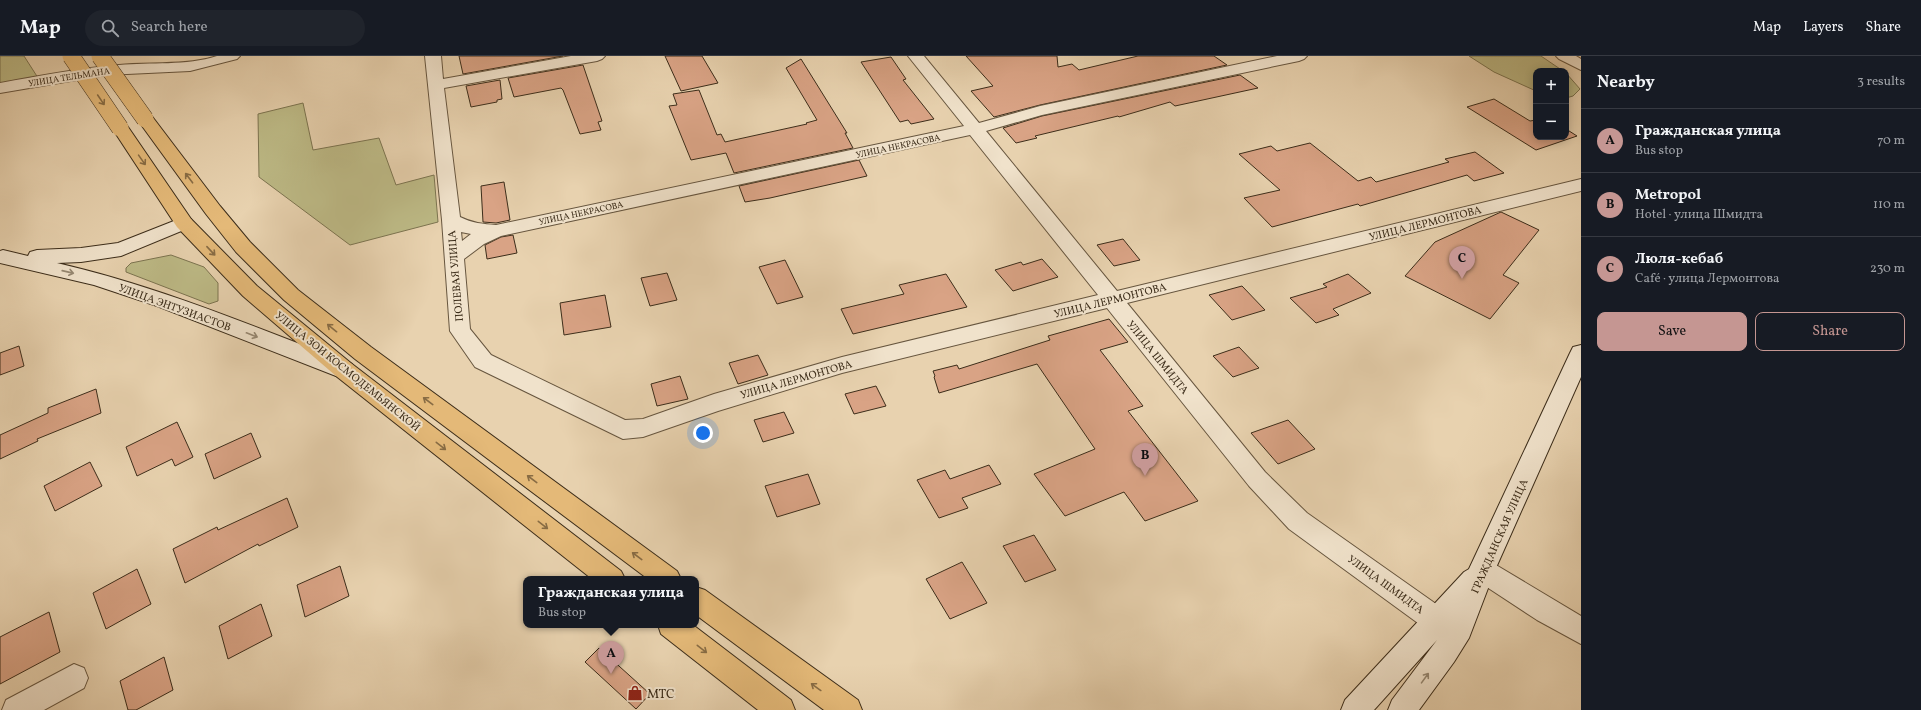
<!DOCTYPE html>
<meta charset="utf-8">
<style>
body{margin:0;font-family:Vollkorn,serif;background:#20242c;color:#f1f3f6}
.controls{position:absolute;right:12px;top:12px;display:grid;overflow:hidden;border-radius:8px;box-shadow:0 2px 10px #0003}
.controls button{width:36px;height:36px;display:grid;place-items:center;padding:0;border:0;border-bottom:1px solid #363941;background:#171b24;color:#f1f3f6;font:20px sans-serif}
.you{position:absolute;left:703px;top:377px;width:14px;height:14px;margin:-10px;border:3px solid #fff;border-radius:50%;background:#1a73e8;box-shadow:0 0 0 6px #1a73e833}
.badge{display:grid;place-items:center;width:26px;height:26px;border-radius:50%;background:#c59692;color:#111;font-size:13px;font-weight:700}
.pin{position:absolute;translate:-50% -33px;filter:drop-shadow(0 1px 2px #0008)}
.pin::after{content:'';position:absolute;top:21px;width:14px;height:12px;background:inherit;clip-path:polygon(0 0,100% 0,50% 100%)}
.popup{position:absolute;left:523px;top:520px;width:176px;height:52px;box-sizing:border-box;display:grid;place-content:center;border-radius:8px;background:#171b24;filter:drop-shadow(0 1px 3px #0005);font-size:13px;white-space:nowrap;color:#9ea1a6}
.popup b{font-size:15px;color:#f1f3f6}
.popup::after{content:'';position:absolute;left:50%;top:100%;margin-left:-8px;border:8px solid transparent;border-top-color:#171b24}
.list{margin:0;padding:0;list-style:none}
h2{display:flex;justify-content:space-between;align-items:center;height:52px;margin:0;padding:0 16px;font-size:17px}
h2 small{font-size:13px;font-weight:400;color:#9ea1a6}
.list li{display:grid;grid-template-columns:26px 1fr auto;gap:12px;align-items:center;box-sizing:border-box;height:64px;padding:0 16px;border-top:1px solid #363941}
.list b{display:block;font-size:15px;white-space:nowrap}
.list p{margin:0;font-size:13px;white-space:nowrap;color:#9ea1a6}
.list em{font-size:13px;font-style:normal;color:#9ea1a6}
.actions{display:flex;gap:8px;padding:12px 16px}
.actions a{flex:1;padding:9px 0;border:1px solid #c59692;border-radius:8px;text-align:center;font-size:14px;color:#c59692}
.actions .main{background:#c59692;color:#111}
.icon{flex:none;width:22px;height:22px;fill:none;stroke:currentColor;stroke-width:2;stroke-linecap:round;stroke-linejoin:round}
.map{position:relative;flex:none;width:1581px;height:654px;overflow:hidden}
header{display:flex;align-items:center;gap:24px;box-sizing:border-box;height:56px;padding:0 20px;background:#171b24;border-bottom:1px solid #363941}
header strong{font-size:19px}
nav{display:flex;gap:22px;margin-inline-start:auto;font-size:14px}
.search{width:280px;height:36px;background:#20242c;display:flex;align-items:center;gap:10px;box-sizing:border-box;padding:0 14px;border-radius:22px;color:#9ea1a6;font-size:15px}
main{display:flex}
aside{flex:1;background:#171b24}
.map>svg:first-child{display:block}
.green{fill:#bdba86;stroke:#7c7450}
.building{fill:#d9a385;stroke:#3c2d1a}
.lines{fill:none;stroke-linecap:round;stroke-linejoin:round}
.minor-casing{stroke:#67563f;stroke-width:2}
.secondary-casing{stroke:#3c2d1a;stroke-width:2}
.primary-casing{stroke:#3c2d1a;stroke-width:2}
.minor{fill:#f0e2cb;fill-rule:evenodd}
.secondary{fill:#f0e2cb;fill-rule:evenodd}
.primary{fill:#e4b978;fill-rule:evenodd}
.primary-bridge-casing{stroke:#3c2d1a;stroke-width:18;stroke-linecap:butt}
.primary-bridge{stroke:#e4b978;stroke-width:17}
.oneway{stroke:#886c44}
.oneway2{stroke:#968872}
.labels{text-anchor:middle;stroke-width:4;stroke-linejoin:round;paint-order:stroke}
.far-street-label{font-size:9px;fill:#3c2d1a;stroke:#f0e2cb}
.street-label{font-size:11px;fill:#3c2d1a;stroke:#f0e2cb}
.near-poi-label{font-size:13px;fill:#3c2d1a;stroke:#f0e2cb;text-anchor:start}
</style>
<header>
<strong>Map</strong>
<div class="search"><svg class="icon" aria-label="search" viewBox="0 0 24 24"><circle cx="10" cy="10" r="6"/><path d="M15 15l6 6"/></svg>Search here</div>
<nav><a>Map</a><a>Layers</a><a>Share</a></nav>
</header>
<main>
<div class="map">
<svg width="1581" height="654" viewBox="0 0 1581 654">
<rect width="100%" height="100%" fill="#e8d2af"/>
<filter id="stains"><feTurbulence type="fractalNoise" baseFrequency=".005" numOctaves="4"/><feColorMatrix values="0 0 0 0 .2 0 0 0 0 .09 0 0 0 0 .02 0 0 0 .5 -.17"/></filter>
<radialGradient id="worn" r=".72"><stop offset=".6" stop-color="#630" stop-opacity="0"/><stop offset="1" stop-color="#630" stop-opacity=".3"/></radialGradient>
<path class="green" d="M 0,0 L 24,0 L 40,25 L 0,32 Z
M 1469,0 L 1541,0 L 1563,15 L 1536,15 L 1536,35 L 1494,16 Z
M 1566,17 L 1580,33 L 1573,40 L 1566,42 Z
M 303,47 L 313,94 L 379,82 L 396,129 L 434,119 L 438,166 L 350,189 L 259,121 L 258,58 Z
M 171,199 L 204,211 L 218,227 L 218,245 L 209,248 L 126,216 L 126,212 L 131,207 Z"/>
<path class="building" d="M 459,0 L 563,0 L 463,18 Z
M 665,0 L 702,0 L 718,27 L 681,35 Z
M 966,0 L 1057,0 L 1058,11 L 1072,8 L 1079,14 L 1138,0 L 1214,0 L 1227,9 L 1040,49 L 994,61 L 971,35 L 993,30 Z
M 891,1 L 906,23 L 903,24 L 934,63 L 911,68 L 908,64 L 900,66 L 861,6 Z
M 801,3 L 847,77 L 845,77 L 853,92 L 734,117 L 726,97 L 691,104 L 669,50 L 677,49 L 673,38 L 699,34 L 717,79 L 721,78 L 725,86 L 807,68 L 806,67 L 817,64 L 786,12 Z
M 583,9 L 602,65 L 598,66 L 601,74 L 580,78 L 563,34 L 561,32 L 514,41 L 508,22 Z
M 1240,19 L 1258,32 L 1175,50 L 1170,46 L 1119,61 L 1118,60 L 1035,80 L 1037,82 L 1016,87 L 1003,72 L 1042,60 Z
M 500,24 L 502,43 L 497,44 L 497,46 L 471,51 L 466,30 Z
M 1494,43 L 1530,65 L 1536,64 L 1536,81 L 1566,81 L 1566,73 L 1577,80 L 1536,94 L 1467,51 Z
M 1310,87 L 1358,125 L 1371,121 L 1376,126 L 1449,106 L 1445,103 L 1475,96 L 1504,117 L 1474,125 L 1467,119 L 1360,150 L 1358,148 L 1272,171 L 1244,142 L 1280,134 L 1239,98 L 1271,90 L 1277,95 Z
M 859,104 L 867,120 L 770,142 L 745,146 L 739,130 Z
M 504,126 L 510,164 L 496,167 L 483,166 L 481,130 Z
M 1501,156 L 1539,174 L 1503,219 L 1519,227 L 1490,263 L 1405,220 L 1435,186 Z
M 513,179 L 517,197 L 487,203 L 485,189 L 501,181 Z
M 1123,183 L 1140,204 L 1114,210 L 1097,189 Z
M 1042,203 L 1058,221 L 1013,235 L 995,214 L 1021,206 L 1023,209 Z
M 785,204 L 803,241 L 777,248 L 759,211 Z
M 667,217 L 677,244 L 650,250 L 641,222 Z
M 946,218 L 967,251 L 853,278 L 841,253 L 904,238 L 899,229 Z
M 1348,218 L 1371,237 L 1333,253 L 1339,259 L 1316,267 L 1290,242 L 1327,231 L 1323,228 Z
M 1242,230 L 1265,254 L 1232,264 L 1209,239 Z
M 605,239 L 611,271 L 564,279 L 560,247 Z
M 1109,263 L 1128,286 L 1100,294 L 1143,350 L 1128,355 L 1198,445 L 1145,465 L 1124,436 L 1065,460 L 1034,418 L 1095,393 L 1037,308 L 939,337 L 934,321 L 935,320 L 933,315 L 957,309 L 959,313 L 1050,284 L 1048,280 Z
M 19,290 L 24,310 L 0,319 L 0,297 Z
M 1239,291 L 1259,312 L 1233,321 L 1213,300 Z
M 758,299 L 768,319 L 738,328 L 729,307 Z
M 680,320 L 688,343 L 657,350 L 651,328 Z
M 876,330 L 886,350 L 854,358 L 845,338 Z
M 96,333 L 101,357 L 37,383 L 38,385 L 0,403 L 0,379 L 48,357 L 48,352 Z
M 784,356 L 794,377 L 763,386 L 754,364 Z
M 1288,364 L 1315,393 L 1278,408 L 1251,377 Z
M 177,366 L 193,401 L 175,410 L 172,403 L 137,420 L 126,391 Z
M 251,377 L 261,401 L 214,423 L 205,398 Z
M 90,406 L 102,430 L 55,455 L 44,430 Z
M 989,409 L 1001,428 L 962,442 L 968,452 L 939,462 L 917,424 L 945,414 L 950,423 Z
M 808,418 L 820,448 L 777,461 L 765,430 Z
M 287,442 L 298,471 L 259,490 L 258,488 L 185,527 L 173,493 L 217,471 L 218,474 Z
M 1034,479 L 1056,514 L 1025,526 L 1003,490 Z
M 962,506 L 987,547 L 950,563 L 926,523 Z
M 340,510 L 349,540 L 305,561 L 297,529 Z
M 137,513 L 151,548 L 106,573 L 93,537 Z
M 261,548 L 272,580 L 228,603 L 219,570 Z
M 49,556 L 60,596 L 0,628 L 0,581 Z
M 599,592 L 650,638 L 636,653 L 585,606 Z
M 164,601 L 173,634 L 136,654 L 128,654 L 120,625 Z"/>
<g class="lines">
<defs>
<path id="minor" d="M 217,0 L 240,0 L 237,3 L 190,15 L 106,19 L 0,37 L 0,27 C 39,20 79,12 119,9 C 151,6 186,10 217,0 Z
M 425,0 L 441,0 L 443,23 L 571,0 L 605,0 L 602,3 L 597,5 L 444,32 L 460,161 C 472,167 483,168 496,169 L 964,70 L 908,0 L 924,0 L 979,67 L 1040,50 L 1277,0 L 1307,0 L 1304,3 L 1299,5 L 1042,59 L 986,75 L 1117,235 L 1581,123 L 1581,135 L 1127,247 L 1265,416 L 1307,457 L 1446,555 L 1449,564 L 1446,573 L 1436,577 L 1426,573 L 1289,473 L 1249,430 L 1107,252 L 842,317 L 718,355 L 643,381 L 623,383 L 475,311 L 450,275 L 442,164 ZM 970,79 L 1098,239 L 842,301 L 714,338 L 643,363 L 625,364 L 491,299 L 470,273 L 464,203 L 484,188 L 501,180 ZM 461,176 L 471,178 L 462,185 Z
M 1556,0 L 1576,0 L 1581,3 L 1581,14 L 1559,3 Z
M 1482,502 L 1491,506 L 1581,560 L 1581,588 L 1537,564 L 1473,522 L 1469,514 L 1473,506 Z
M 74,608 L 84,612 L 88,622 L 84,632 L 44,654 L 2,654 L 6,644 Z"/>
<path id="secondary" d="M 184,161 L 191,163 L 193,167 L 191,171 L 121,200 L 81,206 L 57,207 C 158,230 255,271 352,308 L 355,314 L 352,320 L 344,322 L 336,320 L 157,250 L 94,229 L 0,207 L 0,195 L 3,194 L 28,200 L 30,196 L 37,194 L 81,192 L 118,187 Z
M 1581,289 L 1581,321 L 1495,514 L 1469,582 L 1454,606 L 1419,654 L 1388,654 L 1392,644 L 1437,584 L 1374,654 L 1341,654 L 1345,644 L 1464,516 L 1469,513 L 1570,297 L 1573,291 Z"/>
<path id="primary" d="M 145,58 L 151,59 L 220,150 L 250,186 L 298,234 L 371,291 L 677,515 L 681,523 L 648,523 L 355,303 L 284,244 L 236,196 L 206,158 L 137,63 L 139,59 Z
M 120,67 L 126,68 L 191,163 L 257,230 L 352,308 L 621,515 L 625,523 L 592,523 L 336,320 L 243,240 L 177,171 L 112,72 L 114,68 Z
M 696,531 L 705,534 L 858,644 L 862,654 L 824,654 L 696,559 Z
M 658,569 L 693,569 L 791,644 L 795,654 L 758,654 L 661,578 Z"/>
</defs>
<use href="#minor" class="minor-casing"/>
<use href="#secondary" class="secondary-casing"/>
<use href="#primary" class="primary-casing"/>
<use href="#minor" class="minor"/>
<use href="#secondary" class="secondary"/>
<use href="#primary" class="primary"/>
<defs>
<path id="primary-bridge" d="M 71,0 L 120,72
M 100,0 L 145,63"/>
</defs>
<use href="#primary-bridge" class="primary-bridge-casing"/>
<use href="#primary-bridge" class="primary-bridge"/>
</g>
<defs><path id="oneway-shaft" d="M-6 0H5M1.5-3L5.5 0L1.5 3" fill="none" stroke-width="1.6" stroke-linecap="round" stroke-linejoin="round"/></defs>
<g class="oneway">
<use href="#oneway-shaft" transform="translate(101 44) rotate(56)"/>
<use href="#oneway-shaft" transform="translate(142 104) rotate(55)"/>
<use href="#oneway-shaft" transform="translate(189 122) rotate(-127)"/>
<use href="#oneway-shaft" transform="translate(211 195) rotate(47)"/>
<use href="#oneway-shaft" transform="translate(332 272) rotate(-141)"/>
<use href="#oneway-shaft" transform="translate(428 345) rotate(-143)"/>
<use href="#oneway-shaft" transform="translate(441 390) rotate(38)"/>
<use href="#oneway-shaft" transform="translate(532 423) rotate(-143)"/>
<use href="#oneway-shaft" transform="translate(543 469) rotate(38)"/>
<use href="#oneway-shaft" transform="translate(637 500) rotate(-143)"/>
<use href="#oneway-shaft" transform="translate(702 593) rotate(38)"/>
<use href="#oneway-shaft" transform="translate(816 631) rotate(-144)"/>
</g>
<g class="oneway2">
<use href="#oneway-shaft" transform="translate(68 216) rotate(13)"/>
<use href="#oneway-shaft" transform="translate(252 279) rotate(21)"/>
<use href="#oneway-shaft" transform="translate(1425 622) rotate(-54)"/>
</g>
<defs>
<symbol id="shop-bare" viewBox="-9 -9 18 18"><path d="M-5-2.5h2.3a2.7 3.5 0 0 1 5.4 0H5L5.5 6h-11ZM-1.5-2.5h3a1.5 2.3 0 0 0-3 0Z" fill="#8f2418" stroke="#f0e2cb" stroke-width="2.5" paint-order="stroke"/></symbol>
</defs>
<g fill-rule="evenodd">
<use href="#shop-bare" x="624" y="626" width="22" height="22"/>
</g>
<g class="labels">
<g class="far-street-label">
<text transform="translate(69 21) rotate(-9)" y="3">УЛИЦА ТЕЛЬМАНА</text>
<text transform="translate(898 90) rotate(-12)" y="3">УЛИЦА НЕКРАСОВА</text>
<text transform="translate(581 157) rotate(-12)" y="3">УЛИЦА НЕКРАСОВА</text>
</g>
<g class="street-label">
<text transform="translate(1425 167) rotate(-14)" y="4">УЛИЦА ЛЕРМОНТОВА</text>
<text transform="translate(455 220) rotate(-95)" y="4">ПОЛЕВАЯ УЛИЦА</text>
<text transform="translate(1110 244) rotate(-14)" y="4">УЛИЦА ЛЕРМОНТОВА</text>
<text transform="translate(175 251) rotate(20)" y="4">УЛИЦА ЭНТУЗИАСТОВ</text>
<text transform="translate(1158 301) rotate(51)" y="4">УЛИЦА ШМИДТА</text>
<text transform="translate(348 315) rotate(39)" y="4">УЛИЦА ЗОИ КОСМОДЕМЬЯНСКОЙ</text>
<text transform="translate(796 323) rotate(-16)" y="4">УЛИЦА ЛЕРМОНТОВА</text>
<text transform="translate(1499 480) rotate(-66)" y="4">ГРАЖДАНСКАЯ УЛИЦА</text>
<text transform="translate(1386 528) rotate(36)" y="4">УЛИЦА ШМИДТА</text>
</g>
<g class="near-poi-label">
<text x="647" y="642">МТС</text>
</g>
</g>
<rect width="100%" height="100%" filter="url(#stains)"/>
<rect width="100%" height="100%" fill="url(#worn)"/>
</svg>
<div class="controls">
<button>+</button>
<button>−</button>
</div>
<div class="you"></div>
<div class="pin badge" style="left:611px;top:618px">A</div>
<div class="popup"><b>Гражданская улица</b>Bus stop</div>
<div class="pin badge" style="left:1145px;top:420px">B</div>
<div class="pin badge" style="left:1462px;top:223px">C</div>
</div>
<aside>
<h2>Nearby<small>3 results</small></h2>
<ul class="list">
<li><span class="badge">A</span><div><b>Гражданская улица</b><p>Bus stop</p></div><em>70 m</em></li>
<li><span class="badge">B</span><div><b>Metropol</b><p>Hotel · улица Шмидта</p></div><em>110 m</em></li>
<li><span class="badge">C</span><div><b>Люля-кебаб</b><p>Café · улица Лермонтова</p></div><em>230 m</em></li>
</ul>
<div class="actions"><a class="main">Save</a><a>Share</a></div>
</aside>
</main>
